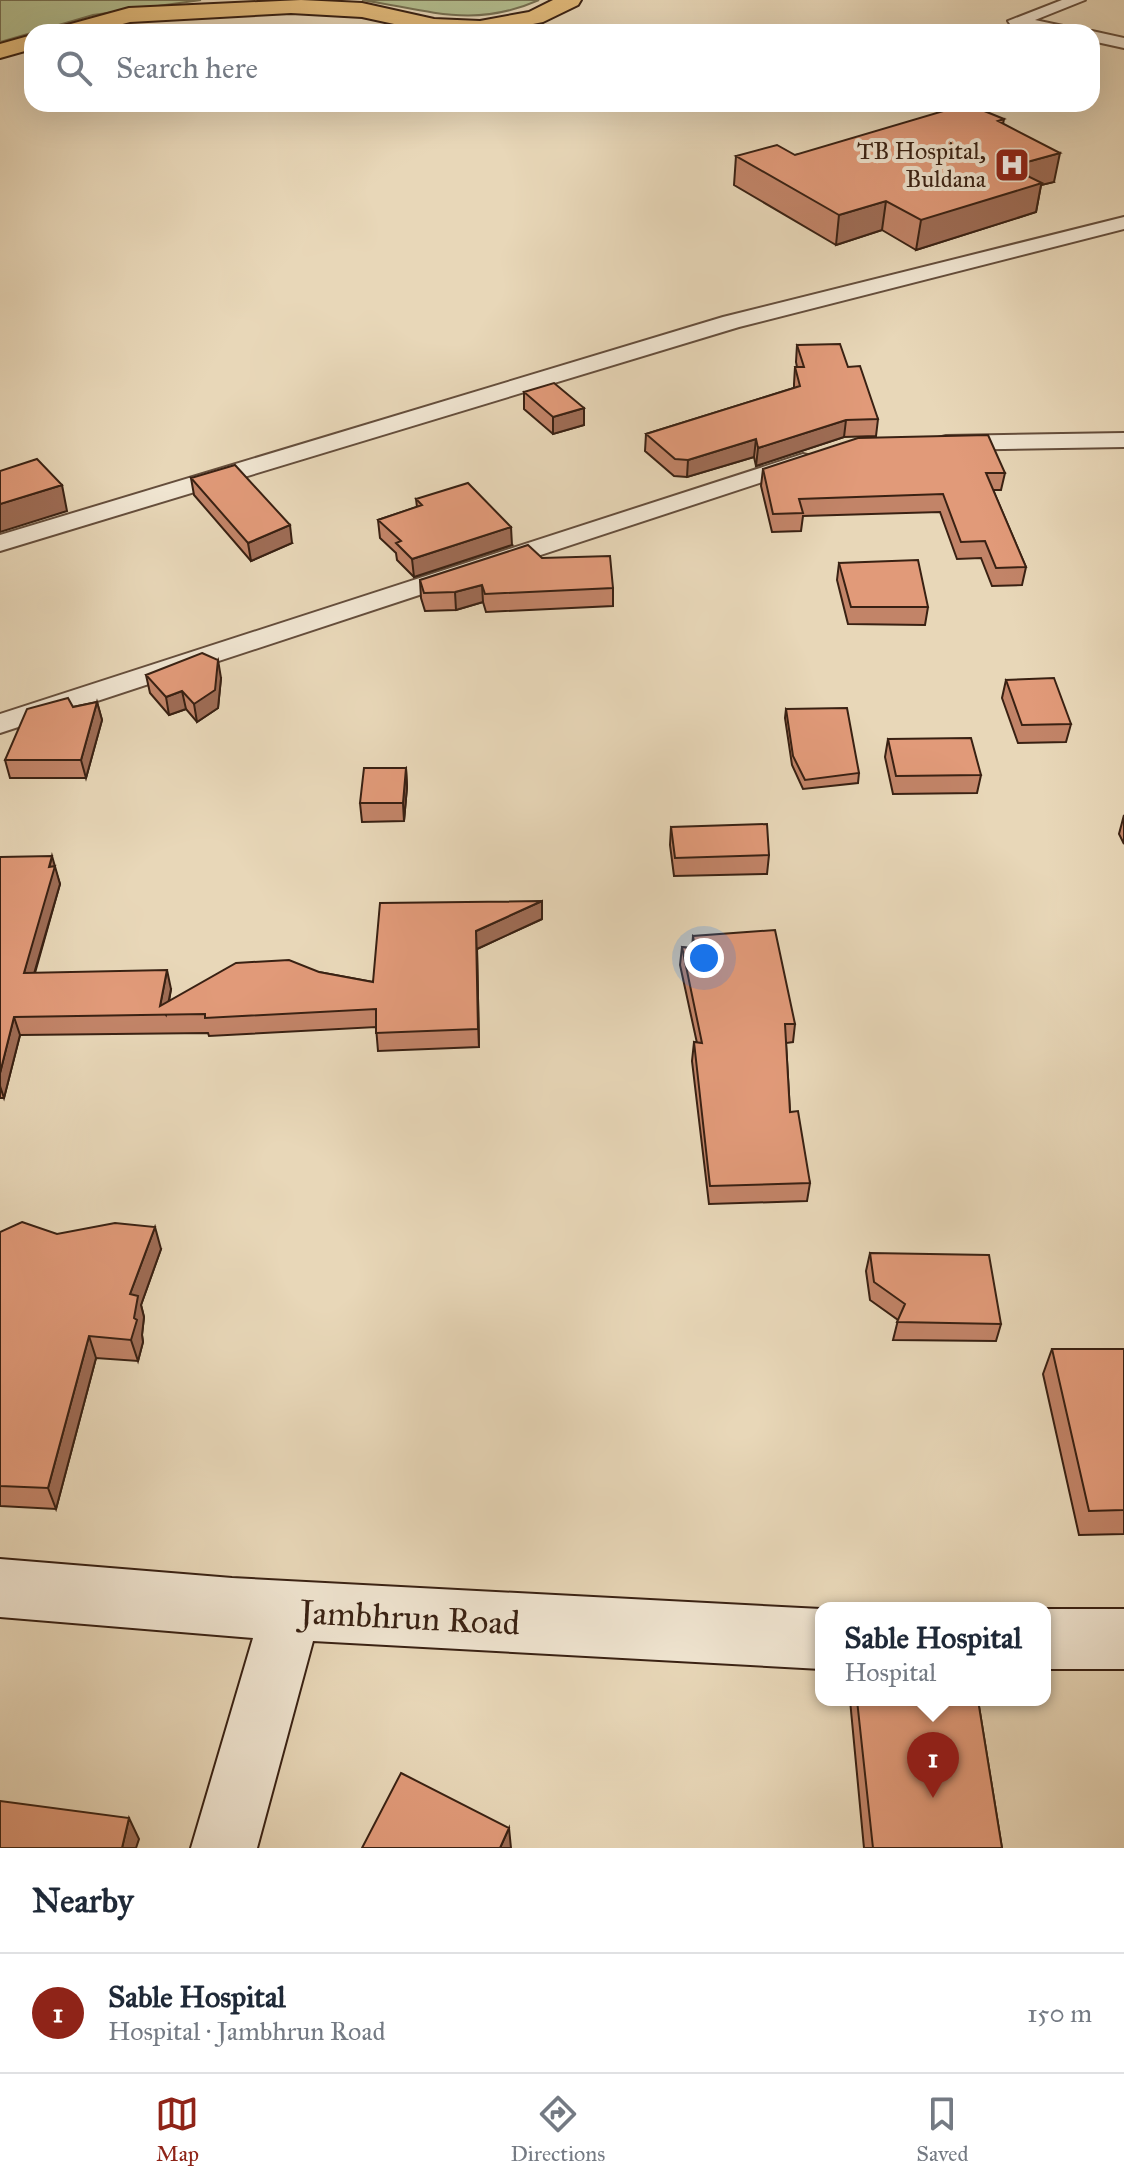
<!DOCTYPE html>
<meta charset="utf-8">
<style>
body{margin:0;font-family:"IM FELL Great Primer",serif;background:#f6f6f7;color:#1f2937}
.you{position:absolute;left:704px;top:958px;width:28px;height:28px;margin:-20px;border:6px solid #fff;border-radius:50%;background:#1a73e8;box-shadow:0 0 0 12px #1a73e833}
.badge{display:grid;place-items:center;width:52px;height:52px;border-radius:50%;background:#8f2418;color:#fff;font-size:26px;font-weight:700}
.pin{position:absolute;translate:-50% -66px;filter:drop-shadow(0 2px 4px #0008)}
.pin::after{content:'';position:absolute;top:42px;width:28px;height:24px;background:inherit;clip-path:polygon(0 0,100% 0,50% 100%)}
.popup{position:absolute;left:815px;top:1602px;width:236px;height:104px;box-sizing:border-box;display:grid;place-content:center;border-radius:16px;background:#fff;filter:drop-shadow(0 2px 6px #0005);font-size:26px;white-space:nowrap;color:#747a83}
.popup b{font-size:30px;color:#1f2937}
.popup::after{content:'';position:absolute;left:50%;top:100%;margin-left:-16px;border:16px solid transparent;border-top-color:#fff}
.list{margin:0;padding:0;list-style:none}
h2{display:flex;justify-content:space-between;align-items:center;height:104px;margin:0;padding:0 32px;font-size:34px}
h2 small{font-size:26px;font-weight:400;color:#747a83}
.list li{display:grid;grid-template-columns:52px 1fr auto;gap:24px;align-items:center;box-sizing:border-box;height:120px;padding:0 32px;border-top:2px solid #e0e1e3}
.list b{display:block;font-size:30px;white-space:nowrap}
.list p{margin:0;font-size:26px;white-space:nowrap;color:#747a83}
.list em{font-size:26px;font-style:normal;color:#747a83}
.icon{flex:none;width:44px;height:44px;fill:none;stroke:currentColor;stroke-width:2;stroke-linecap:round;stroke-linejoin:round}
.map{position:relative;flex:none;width:1124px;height:1848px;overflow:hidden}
.search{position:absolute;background:#fff;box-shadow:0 8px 32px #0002;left:24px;right:24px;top:24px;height:88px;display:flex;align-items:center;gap:20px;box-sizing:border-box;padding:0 28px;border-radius:24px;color:#747a83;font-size:30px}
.sheet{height:224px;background:#fff}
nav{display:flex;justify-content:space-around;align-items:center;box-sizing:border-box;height:112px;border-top:2px solid #e0e1e3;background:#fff;font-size:22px;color:#747a83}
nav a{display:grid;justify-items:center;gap:4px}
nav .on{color:#8f2418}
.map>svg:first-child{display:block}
.green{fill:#b4bf90;stroke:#767052;stroke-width:2}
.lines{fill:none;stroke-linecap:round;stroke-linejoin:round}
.street-casing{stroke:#654e3c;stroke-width:4}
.secondary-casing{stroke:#392113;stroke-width:4}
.primary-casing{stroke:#392113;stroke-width:4}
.street{fill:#f0e5d1;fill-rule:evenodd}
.secondary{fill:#f0e5d1;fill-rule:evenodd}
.primary{fill:#e4bc7c;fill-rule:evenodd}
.wall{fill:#c28468;stroke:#392113;stroke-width:2}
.shaded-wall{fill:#9e6c55;stroke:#392113;stroke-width:2}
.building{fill:#e19a79;stroke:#392113;stroke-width:2}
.labels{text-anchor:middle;stroke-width:8;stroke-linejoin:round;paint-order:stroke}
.far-poi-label{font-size:24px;fill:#392113;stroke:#f0e5d1;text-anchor:end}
.near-street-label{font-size:34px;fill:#392113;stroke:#f0e5d1}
</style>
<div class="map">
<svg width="1124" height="1848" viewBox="0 0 1124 1848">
<rect width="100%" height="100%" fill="#e8d7b8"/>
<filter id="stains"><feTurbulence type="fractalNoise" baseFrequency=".0025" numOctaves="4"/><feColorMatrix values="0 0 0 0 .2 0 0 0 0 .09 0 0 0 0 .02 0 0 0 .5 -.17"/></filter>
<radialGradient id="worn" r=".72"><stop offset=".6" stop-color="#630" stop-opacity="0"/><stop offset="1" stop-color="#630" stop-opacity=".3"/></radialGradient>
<path class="green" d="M 0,0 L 201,0 L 93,15 L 0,42 Z
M 362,0 L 539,0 C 474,29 428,10 362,0 Z"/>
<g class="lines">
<defs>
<path id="street" d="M 1062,0 L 1085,0 L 1035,20 L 1077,29 L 1079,32 L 1047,32 L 1010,24 L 1008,21 Z
M 1092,31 L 1124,38 L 1124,48 L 1092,41 L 1092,32 L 1088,32 Z
M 1124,217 L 1124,229 L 739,327 L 0,551 L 0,535 L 723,317 Z
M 1124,433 L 1124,447 L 946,450 L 938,448 L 934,443 L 938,438 L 946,436 Z
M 803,454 L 811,456 L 815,461 L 811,466 L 0,733 L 0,714 Z"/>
<path id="secondary" d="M 0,1559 L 232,1578 L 821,1609 L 821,1669 L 313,1641 L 257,1848 L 191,1848 L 253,1638 L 0,1617 Z
M 1045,1609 L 1124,1609 L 1124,1669 L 1045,1669 Z"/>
<path id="primary" d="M 301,0 L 362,3 L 434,19 L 480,21 L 529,12 L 553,0 L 581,0 L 578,5 L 543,22 L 493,32 L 431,32 L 362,17 L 291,13 L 130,22 L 93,32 L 57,32 L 60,27 L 129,8 Z
M 32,35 L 32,49 L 0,58 L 0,44 Z"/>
</defs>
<use href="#street" class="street-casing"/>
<use href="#secondary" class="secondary-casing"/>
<use href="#primary" class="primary-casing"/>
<use href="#street" class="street"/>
<use href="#secondary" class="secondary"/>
<use href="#primary" class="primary"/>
</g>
<path class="wall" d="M 1004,119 L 1003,124 L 1054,182 L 1041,185 L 1036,212 L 916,250 L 882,230 L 836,245 L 734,185 L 736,156 L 795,155 Z
M 797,345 L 848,367 L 878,419 L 876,436 L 844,437 L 756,466 L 754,457 L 687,477 L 674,476 L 645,451 L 646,434 L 794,388 L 794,384 L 795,367 L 797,367 L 796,362 Z
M 524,392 L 584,408 L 584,425 L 553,434 L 524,409 Z
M 763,469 L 1005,473 L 1001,490 L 993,490 L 1026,567 L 1022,585 L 992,586 L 981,558 L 957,559 L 940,512 L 803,516 L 801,531 L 772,532 L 761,486 Z
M 191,478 L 292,543 L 251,561 L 194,495 Z
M 416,499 L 512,545 L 414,577 L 397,560 L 396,553 L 380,538 L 378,520 L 417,507 Z
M 542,558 L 613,588 L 613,606 L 486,612 L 483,602 L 456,610 L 425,611 L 421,598 L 420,580 Z
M 839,563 L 928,607 L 925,625 L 848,624 L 837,580 Z
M 146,675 L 221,678 L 218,708 L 197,722 L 186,709 L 169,715 L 150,693 Z
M 1006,680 L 1071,724 L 1066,742 L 1018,743 L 1002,698 Z
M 97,702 L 102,720 L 86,778 L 10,778 L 5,760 L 73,707 Z
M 786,709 L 859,773 L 858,783 L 803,789 L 792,765 L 785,718 Z
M 888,739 L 981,775 L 977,793 L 893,794 L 885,757 Z
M 406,768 L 407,787 L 404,821 L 362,822 L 360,803 Z
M 1124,815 L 1124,844 L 1119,834 Z
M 671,827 L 769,855 L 767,874 L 674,876 L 670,845 Z
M 0,857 L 54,866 L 60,884 L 35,973 L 171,989 L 169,1001 L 319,972 L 373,982 L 542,919 L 477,949 L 479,1047 L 378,1051 L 376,1027 L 209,1036 L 208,1033 L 20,1035 L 4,1098 L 0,1098 Z
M 693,936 L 795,1024 L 793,1042 L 786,1043 L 790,1112 L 810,1183 L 807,1201 L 709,1204 L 692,1061 L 694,1042 L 697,1043 L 680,965 L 682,947 L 692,948 Z
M 0,1232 L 57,1234 L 161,1249 L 141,1305 L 144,1317 L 142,1335 L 143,1342 L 138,1361 L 96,1358 L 56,1509 L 0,1506 Z
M 870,1253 L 1001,1324 L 996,1341 L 893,1340 L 898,1320 L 870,1300 L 866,1271 Z
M 1052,1349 L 1124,1349 L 1124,1534 L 1079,1535 L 1043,1374 Z
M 850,1700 L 978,1700 L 1002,1848 L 864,1848 Z"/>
<path class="shaded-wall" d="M 1060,153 L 1054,182 L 1041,185 L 1036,212 L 916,250 L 921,220 L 1009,167 Z
M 886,201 L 882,230 L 836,245 L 839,215 Z
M 584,408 L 584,425 L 553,434 L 553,417 Z
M 846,420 L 844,437 L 756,466 L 758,448 Z
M 756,439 L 754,457 L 687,477 L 688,460 Z
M 62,485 L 67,511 L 0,532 L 0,504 Z
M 290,525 L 292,543 L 251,561 L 248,543 Z
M 511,527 L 512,545 L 414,577 L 412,559 Z
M 482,585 L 483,602 L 456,610 L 455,592 Z
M 218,660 L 221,678 L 218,708 L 197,722 L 194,704 Z
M 182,691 L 186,709 L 169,715 L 166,697 Z
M 97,702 L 102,720 L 86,778 L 81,760 Z
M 406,768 L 407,787 L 404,821 L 403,803 Z
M 52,856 L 60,884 L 29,991 L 24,973 Z
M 542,901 L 542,919 L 477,949 L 479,1047 L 476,931 Z
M 167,970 L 171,989 L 166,1015 L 160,1006 Z
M 14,1017 L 20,1035 L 4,1098 L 0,1086 L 0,1073 Z
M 155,1227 L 161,1249 L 141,1305 L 144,1317 L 142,1335 L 143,1342 L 138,1361 L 131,1340 L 130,1294 Z
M 89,1336 L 96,1358 L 56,1509 L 48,1488 Z
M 129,1818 L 139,1839 L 136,1848 L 122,1848 Z
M 509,1828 L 511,1848 L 500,1848 Z"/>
<path class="building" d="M 967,104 L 1004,119 L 998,121 L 1060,153 L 1009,167 L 1042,183 L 921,220 L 886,201 L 839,215 L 736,156 L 777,145 L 795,155 Z
M 840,344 L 848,367 L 860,366 L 878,419 L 846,420 L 758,448 L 756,439 L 688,460 L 675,459 L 646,434 L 800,386 L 795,367 L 804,367 L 797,345 Z
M 554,383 L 584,408 L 553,417 L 524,392 Z
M 988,435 L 1005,473 L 986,473 L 1026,567 L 996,568 L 985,541 L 961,542 L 943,494 L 799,499 L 803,513 L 773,514 L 763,469 L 858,438 Z
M 37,459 L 62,485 L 0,504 L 0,471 Z
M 235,465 L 290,525 L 248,543 L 191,478 Z
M 468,483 L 511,527 L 412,559 L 396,543 L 401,541 L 378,520 L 422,505 L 416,499 Z
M 528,545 L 542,558 L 610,556 L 613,588 L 485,594 L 482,585 L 455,592 L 424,593 L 420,580 Z
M 918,560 L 928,607 L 851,607 L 839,563 Z
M 202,653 L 218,660 L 215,690 L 194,704 L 182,691 L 166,697 L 146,675 Z
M 1054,678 L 1071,724 L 1022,725 L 1006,680 Z
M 68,698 L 73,707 L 97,702 L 81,760 L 5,760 L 27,709 Z
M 847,708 L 859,773 L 805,780 L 793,756 L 786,709 Z
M 971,738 L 981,775 L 896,776 L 888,739 Z
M 364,768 L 406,768 L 403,803 L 360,803 Z
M 767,824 L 769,855 L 675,858 L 671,827 Z
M 52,856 L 49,867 L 55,866 L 24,973 L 167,970 L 160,1006 L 236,963 L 289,960 L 319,972 L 373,982 L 380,903 L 542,901 L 476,931 L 478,1029 L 376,1033 L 376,1009 L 205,1018 L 205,1014 L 14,1017 L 0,1073 L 0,857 Z
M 775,930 L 795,1024 L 785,1024 L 790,1112 L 798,1111 L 810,1183 L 710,1186 L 694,1042 L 702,1043 L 682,947 L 695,949 L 693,936 Z
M 22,1222 L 57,1234 L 115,1223 L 155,1227 L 130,1294 L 138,1296 L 134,1318 L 137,1320 L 131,1340 L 89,1336 L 48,1488 L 0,1486 L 0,1232 Z
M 870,1253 L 989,1255 L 1001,1324 L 897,1322 L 905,1304 L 874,1282 Z
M 1052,1349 L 1124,1349 L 1124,1510 L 1089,1511 Z
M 857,1700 L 978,1700 L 1002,1848 L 873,1848 Z
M 401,1773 L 509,1828 L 500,1848 L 362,1848 Z
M 0,1801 L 129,1818 L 122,1848 L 0,1848 Z"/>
<defs>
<symbol id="hospital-square" viewBox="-11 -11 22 22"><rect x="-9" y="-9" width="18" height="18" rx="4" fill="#8f2418" stroke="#f0e5d1"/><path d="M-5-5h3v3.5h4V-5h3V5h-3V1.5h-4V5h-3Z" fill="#fff"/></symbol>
</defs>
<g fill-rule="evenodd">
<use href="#hospital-square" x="992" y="145" width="40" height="40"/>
</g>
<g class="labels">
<g class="far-poi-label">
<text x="986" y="159">TB Hospital,<tspan x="986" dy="28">Buldana</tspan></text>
</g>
<g class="near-street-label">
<text transform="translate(410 1617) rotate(3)" y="12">Jambhrun Road</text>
</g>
</g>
<rect width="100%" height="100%" filter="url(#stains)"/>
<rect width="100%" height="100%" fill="url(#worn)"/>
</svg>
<div class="you"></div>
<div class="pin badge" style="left:933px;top:1798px">1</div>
<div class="popup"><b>Sable Hospital</b>Hospital</div>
<div class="search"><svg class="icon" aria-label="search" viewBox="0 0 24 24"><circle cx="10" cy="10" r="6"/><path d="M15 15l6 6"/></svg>Search here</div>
</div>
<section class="sheet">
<h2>Nearby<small></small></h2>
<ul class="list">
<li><span class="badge">1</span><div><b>Sable Hospital</b><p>Hospital · Jambhrun Road</p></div><em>150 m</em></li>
</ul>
</section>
<nav>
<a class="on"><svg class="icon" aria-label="map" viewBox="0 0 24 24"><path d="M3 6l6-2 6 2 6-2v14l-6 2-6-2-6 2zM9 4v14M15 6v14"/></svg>Map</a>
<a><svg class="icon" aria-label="directions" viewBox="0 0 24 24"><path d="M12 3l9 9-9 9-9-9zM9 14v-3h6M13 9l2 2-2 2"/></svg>Directions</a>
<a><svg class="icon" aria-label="saved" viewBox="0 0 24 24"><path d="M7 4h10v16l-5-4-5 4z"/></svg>Saved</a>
</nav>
